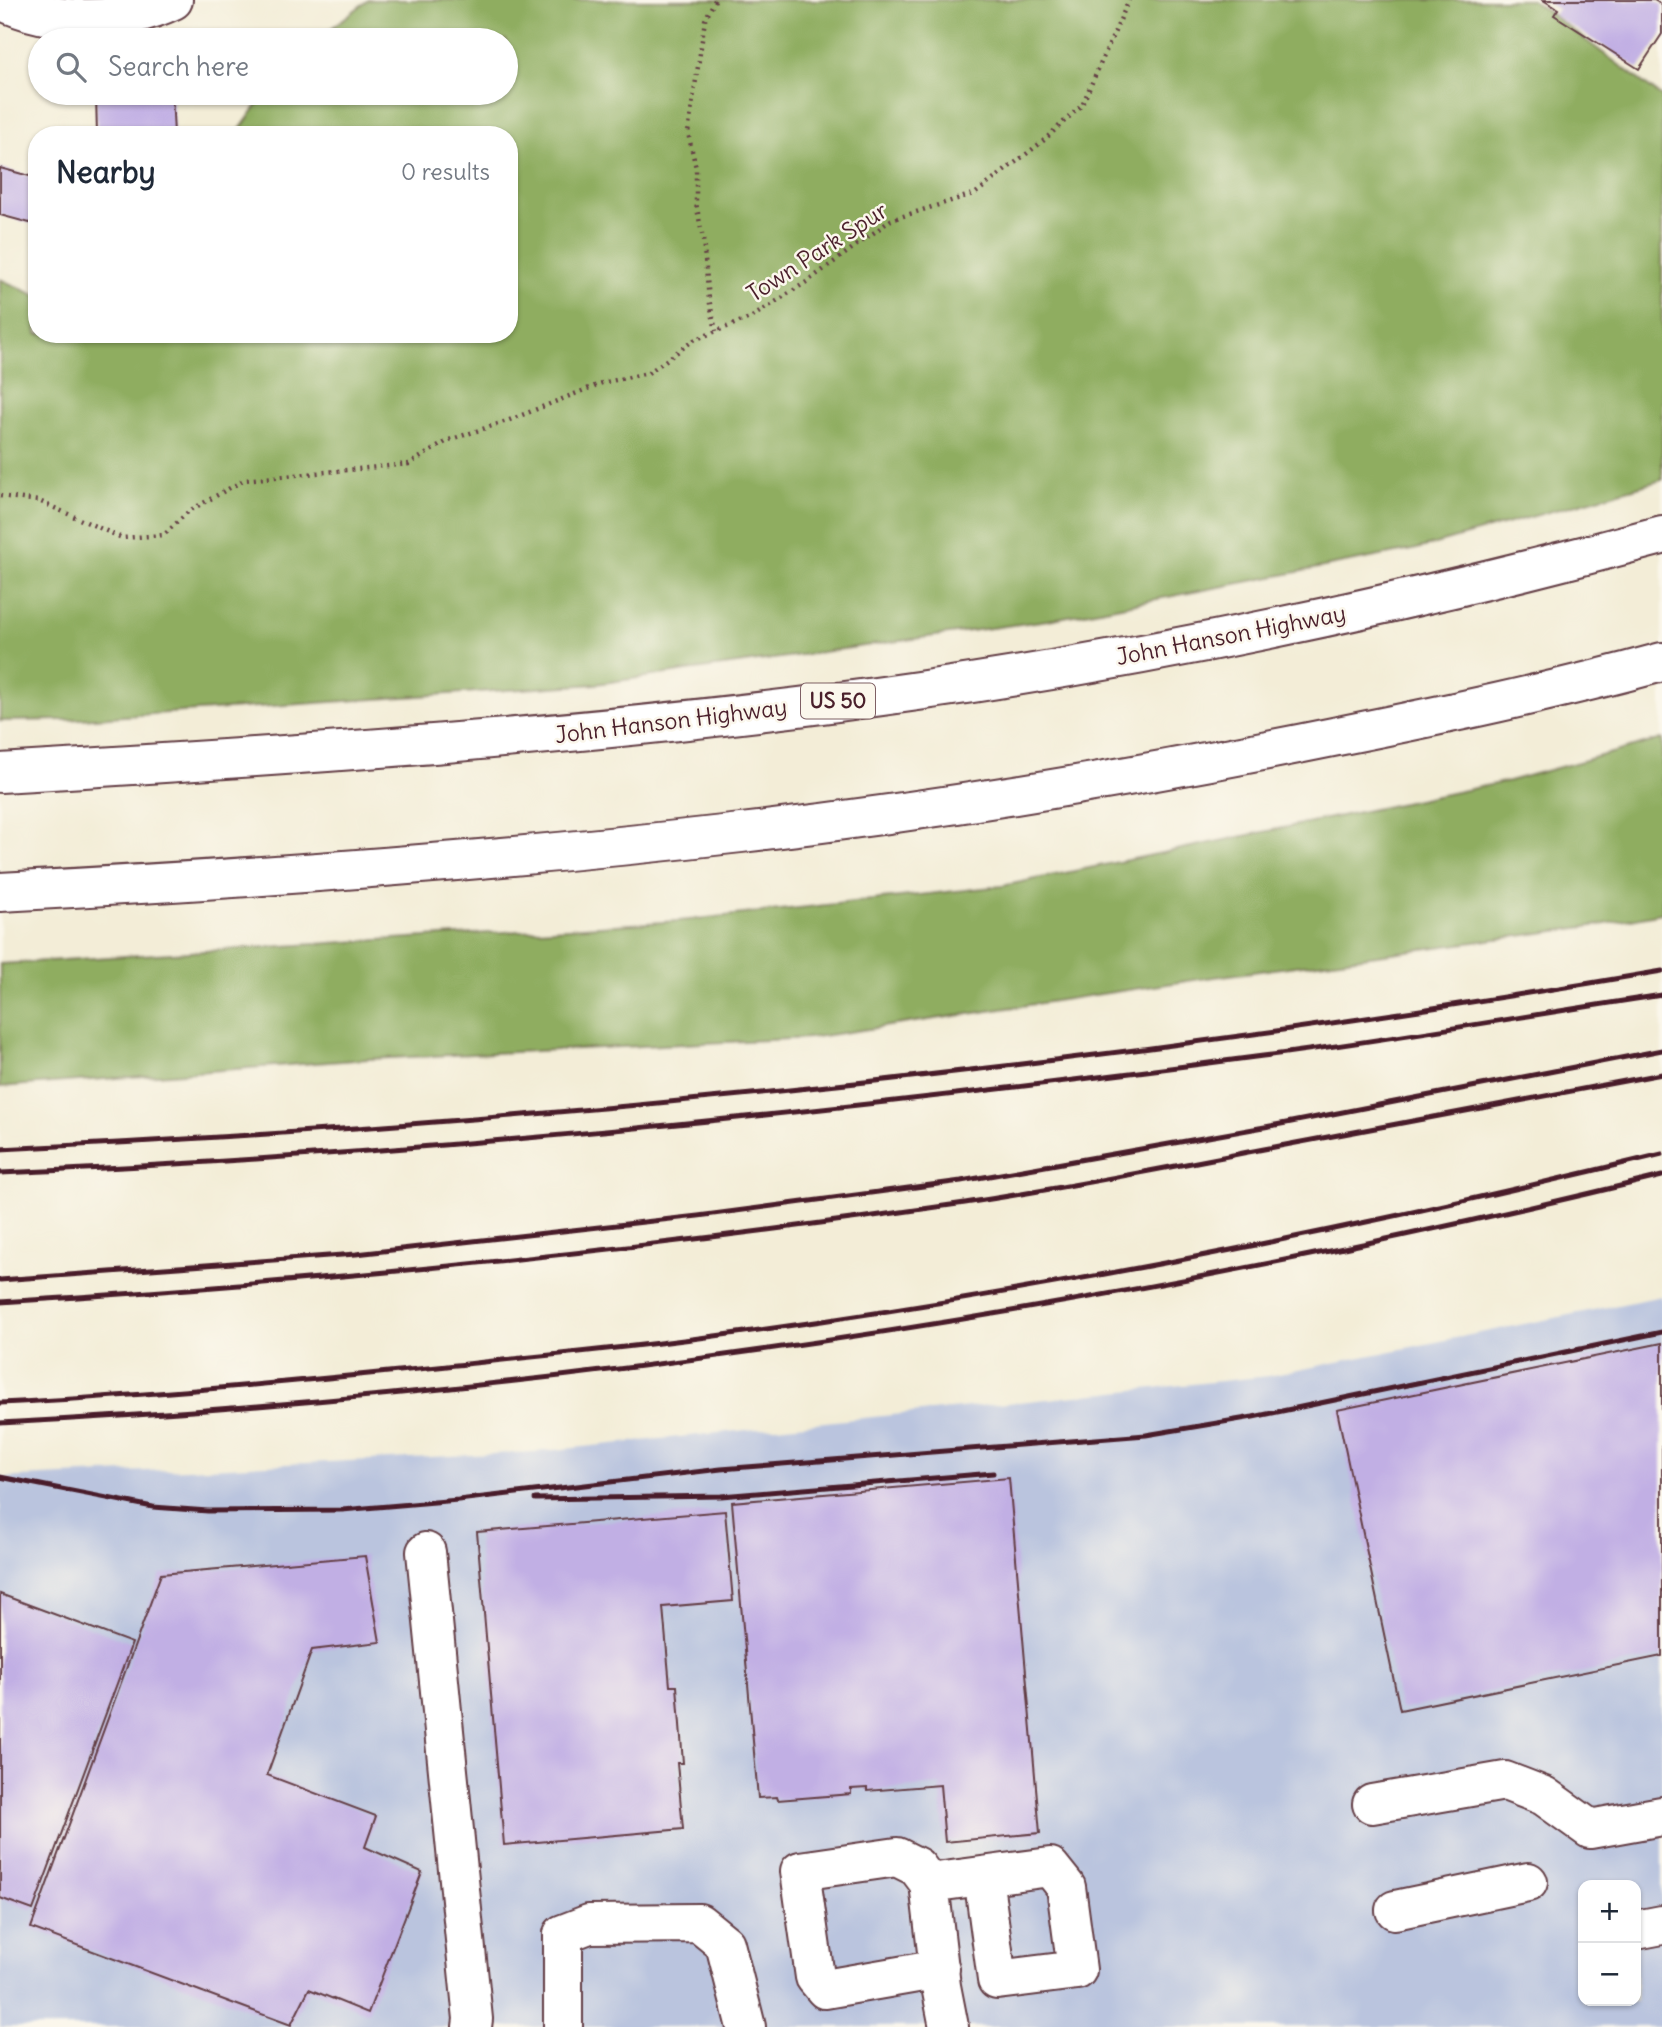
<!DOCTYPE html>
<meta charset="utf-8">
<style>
body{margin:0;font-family:Delius,sans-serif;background:#f2f2f3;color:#1f2937}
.controls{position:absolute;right:21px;bottom:21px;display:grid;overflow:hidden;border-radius:14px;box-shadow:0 2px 5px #0004}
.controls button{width:63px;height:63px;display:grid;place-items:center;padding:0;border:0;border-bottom:2px solid #e0e1e3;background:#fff;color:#1f2937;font:35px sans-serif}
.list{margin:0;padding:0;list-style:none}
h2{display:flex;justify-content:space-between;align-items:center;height:91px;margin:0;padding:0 28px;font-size:30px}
h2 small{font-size:23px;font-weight:400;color:#747a83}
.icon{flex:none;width:38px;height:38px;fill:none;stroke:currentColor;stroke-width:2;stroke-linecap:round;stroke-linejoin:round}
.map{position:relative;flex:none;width:1662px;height:2027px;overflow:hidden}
.search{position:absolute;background:#fff;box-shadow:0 2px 5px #0004;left:28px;top:28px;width:490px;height:77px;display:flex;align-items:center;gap:18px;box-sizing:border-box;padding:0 24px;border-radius:38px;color:#747a83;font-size:26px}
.panel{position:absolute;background:#fff;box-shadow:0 2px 5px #0004;left:28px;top:126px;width:490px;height:217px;border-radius:28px}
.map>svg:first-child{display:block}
.industrial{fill:#bac4de;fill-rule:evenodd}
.forest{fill:#8fad60;stroke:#6c6646;stroke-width:2}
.building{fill:#c1afe4}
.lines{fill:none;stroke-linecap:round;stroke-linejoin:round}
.minor-casing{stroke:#633e45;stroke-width:42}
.highway-casing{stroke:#633e45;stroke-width:42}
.path{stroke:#633e45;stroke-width:4.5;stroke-dasharray:2 5;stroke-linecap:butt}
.minor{stroke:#fff;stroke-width:38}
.highway{stroke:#fff;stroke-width:38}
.rail{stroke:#4a1f2b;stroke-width:5}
.labels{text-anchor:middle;stroke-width:5;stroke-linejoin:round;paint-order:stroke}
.shield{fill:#fbf7ec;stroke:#7f6065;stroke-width:2}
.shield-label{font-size:21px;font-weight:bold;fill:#4a1f2b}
.street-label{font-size:23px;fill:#4a1f2b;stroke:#fbf7ec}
</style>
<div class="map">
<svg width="1662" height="2027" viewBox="0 0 1662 2027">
<rect width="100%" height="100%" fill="#fbf7ec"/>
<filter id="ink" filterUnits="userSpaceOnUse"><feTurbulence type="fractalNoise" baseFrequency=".0143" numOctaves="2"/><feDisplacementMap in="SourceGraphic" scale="14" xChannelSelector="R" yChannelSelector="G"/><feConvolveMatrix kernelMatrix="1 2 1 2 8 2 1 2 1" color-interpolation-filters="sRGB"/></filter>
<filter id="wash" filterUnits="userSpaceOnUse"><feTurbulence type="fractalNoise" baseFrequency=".00686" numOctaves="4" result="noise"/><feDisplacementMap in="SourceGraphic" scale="28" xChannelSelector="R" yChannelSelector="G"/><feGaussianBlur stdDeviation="1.57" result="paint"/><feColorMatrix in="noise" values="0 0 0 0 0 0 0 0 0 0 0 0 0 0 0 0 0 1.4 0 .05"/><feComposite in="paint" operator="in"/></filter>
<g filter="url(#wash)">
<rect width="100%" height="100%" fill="#f3edd7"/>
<path class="industrial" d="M 1662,1296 L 1662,2027 L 0,2027 L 0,1478 L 535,1452 L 1269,1376 ZM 1583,1885 L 1636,1885 L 1636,2001 L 1583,2001 Z"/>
<path class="forest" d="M 368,0 L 1532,0 L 1662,97 L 1662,480 L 1417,549 L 1048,620 L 596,684 L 65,720 L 0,721 L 0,279 L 37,296 L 37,334 L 509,334 L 509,135 L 236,135 L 266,93 L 506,93 L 506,40 L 316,40 Z
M 1662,739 L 1662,913 L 1600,925 L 1207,978 L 809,1038 L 368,1059 L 0,1087 L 0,964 L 679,921 L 1002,886 L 1509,781 Z"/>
<g id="blocks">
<path class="building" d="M 1543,0 L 1654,0 L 1662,5 L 1662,34 L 1639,69 L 1554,15 L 1558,9 Z
M 172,93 L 174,135 L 97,135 L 96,94 Z
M 0,168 L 37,178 L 37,225 L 0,215 Z
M 1662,1343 L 1662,1656 L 1400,1710 L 1337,1410 Z
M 1009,1478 L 1040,1833 L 945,1842 L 940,1785 L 867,1791 L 867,1788 L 851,1789 L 851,1794 L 778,1800 L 777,1797 L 758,1798 L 732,1502 Z
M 725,1511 L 733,1601 L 663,1607 L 670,1686 L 677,1686 L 683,1763 L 677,1763 L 683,1829 L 504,1845 L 477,1532 Z
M 365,1556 L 380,1642 L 312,1650 L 267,1775 L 376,1816 L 365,1847 L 422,1872 L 368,2013 L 309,1989 L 291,2025 L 31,1928 L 161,1574 Z
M 0,1594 L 132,1643 L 33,1910 L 0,1898 Z"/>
</g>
</g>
<g filter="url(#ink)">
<use href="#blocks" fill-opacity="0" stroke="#633e45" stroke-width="2"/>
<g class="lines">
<defs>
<path id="minor" d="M 1,0 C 52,26 123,24 173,0
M 426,1552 L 473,2019 L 472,2027
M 1372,1804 L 1505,1781 L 1544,1796 L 1590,1829 L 1662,1816
M 929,1883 L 1050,1867 L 1066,1887 L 1077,1970 L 997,1980 L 983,1876
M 1395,1910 L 1528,1882
M 1636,1930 L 1662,1925
M 940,1969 L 825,1989 L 815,1977 L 800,1871 L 897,1857 L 917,1867 L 929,1883 L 941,1986 L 949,2027
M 563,2027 L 563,1934 L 589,1924 L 699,1923 L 725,1944 L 746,2027"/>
<path id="highway" d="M 0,773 C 307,755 613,735 918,691 C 1169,655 1417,601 1662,535
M 0,892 C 247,879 495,861 741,833 C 939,810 1137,777 1333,737 C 1443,715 1553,692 1662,662"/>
</defs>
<use href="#minor" class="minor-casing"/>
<use href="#highway" class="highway-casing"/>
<path class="path" d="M 715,0 L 705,20 L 688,133 L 696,168 L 696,203 L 703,239 L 709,299 L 716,331
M 0,496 L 39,501 L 122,538 L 164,535 L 189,511 L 244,480 L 409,464 L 449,440 L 507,421 L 602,383 L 648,373 L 694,340 L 752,317 L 808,281 L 891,220 L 976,193 L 1043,141 L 1082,105 L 1129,0"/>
<use href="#minor" class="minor"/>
<use href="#highway" class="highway"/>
<path class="rail" d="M 0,1149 C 557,1123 1112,1065 1662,971
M 0,1173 C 422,1155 844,1111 1263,1056 C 1396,1039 1529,1015 1662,995
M 0,1280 L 356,1254 L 698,1216 L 961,1181 L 1281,1124 L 1662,1050
M 0,1302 C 323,1282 645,1250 965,1203 C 1065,1188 1165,1168 1264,1149 C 1397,1124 1529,1099 1662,1074
M 0,1403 C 146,1396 292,1382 438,1367 C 528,1357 618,1349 707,1337 C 1028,1295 1348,1231 1662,1154
M 0,1423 C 560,1395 1117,1309 1662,1176
M 0,1477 L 153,1507 L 208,1511 L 342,1510 L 458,1500 L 721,1469 L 1146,1435 L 1253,1417 L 1662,1332
M 535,1499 L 721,1496 L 993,1473"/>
</g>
</g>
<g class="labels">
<rect class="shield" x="801" y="683.5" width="74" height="35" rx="5"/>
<g class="shield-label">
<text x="838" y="708">US 50</text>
</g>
<g class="street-label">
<text transform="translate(817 252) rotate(-33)" y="8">Town Park Spur</text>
<text transform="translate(1231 635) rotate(-11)" y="8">John Hanson Highway</text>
<text transform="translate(671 721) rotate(-7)" y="8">John Hanson Highway</text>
</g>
</g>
</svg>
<div class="controls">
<button>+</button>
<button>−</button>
</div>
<div class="search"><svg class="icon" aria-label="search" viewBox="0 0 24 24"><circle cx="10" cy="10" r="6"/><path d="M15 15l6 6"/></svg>Search here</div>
<section class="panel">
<h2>Nearby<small>0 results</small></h2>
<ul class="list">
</ul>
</section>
</div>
